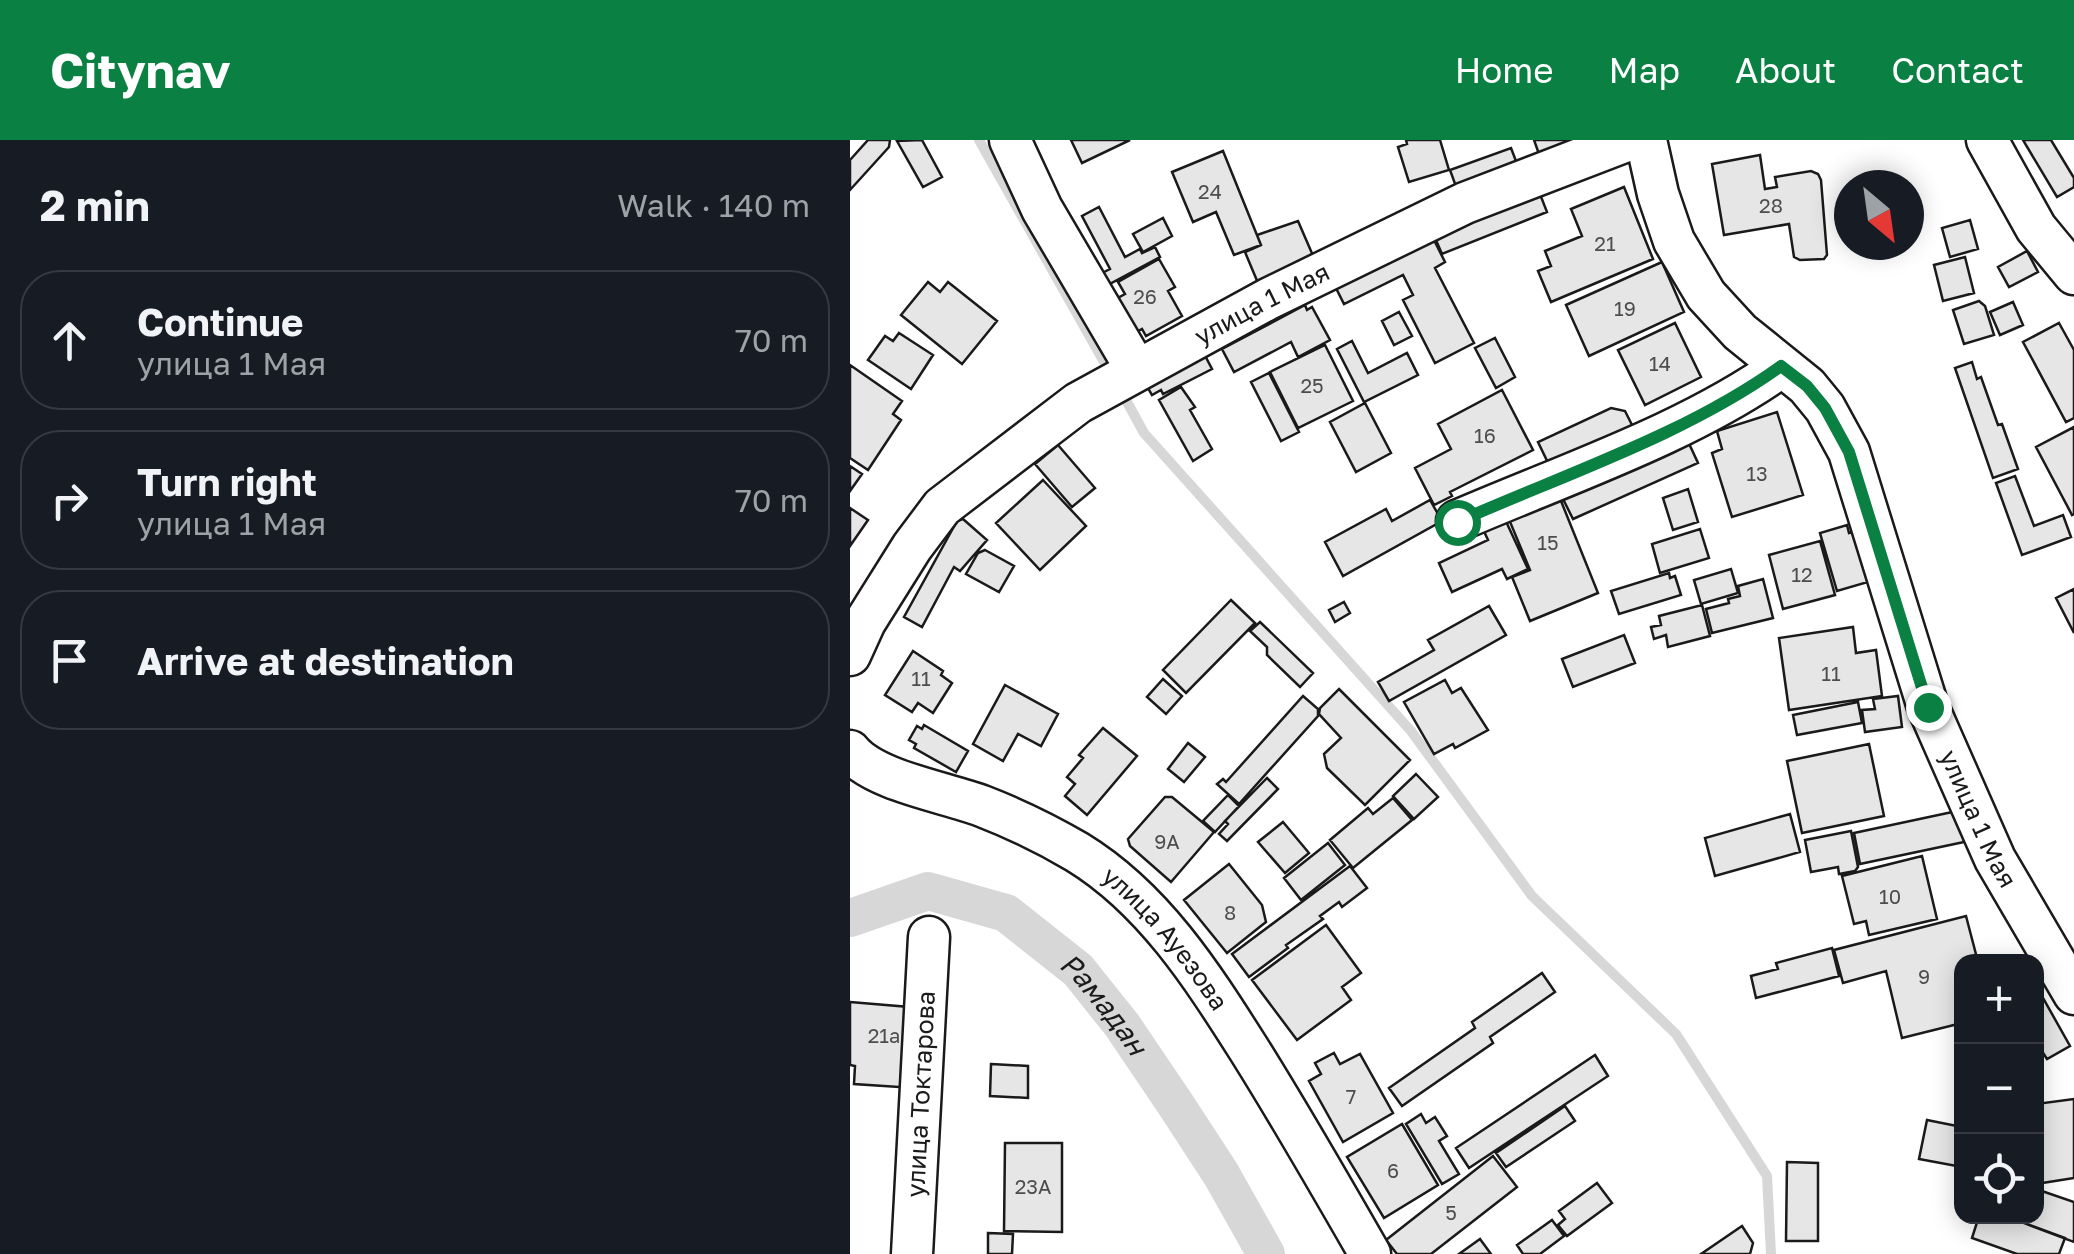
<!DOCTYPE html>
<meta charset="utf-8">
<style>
body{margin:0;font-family:"Golos Text",sans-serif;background:#20242c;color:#f1f3f6}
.controls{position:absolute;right:30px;bottom:30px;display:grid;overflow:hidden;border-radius:20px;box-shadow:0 5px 25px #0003}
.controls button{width:90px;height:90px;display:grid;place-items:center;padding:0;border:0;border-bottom:2px solid #363941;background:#171b24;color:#f1f3f6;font:50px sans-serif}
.compass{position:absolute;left:984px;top:30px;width:90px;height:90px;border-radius:50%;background:#171b24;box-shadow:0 5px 25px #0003;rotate:151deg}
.stop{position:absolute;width:30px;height:30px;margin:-22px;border:8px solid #0b8043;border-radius:50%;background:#fff}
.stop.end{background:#0b8043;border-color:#fff;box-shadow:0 2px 10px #0008}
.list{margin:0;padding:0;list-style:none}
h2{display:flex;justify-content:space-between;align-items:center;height:130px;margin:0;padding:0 40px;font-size:42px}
h2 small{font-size:32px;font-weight:400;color:#9ea1a6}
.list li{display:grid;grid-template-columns:65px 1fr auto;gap:30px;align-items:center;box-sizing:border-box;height:140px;margin:0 20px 20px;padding:0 20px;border:2px solid #363941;border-radius:40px}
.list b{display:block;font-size:38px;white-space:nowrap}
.list p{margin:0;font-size:32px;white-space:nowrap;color:#9ea1a6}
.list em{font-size:32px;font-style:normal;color:#9ea1a6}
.icon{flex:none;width:55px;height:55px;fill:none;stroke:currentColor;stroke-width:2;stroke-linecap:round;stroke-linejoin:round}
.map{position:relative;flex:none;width:1224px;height:1114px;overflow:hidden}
header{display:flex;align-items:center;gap:60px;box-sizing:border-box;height:140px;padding:0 50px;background:#0b8043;color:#fff}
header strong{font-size:48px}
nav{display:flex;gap:55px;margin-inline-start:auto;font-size:35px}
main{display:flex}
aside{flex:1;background:#171b24}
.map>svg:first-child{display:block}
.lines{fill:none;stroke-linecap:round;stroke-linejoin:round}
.stream{stroke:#d7d7d7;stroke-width:10}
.canal{stroke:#d7d7d7;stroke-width:38}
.building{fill:#e6e6e6;stroke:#1a1a1a;stroke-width:2.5}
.minor-casing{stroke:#1a1a1a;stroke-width:45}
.minor{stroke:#fff;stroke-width:40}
.route{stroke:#0b8043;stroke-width:12}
.labels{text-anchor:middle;stroke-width:8;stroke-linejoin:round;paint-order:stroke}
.number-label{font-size:20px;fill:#4d4d4d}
.street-label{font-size:25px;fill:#1a1a1a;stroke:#fff}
.water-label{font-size:28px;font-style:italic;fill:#1a1a1a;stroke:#fff}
</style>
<header>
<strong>Citynav</strong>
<nav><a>Home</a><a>Map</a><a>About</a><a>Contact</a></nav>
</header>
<main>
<aside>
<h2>2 min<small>Walk · 140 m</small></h2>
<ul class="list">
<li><svg class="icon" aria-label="ahead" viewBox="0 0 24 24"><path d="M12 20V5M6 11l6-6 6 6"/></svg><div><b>Continue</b><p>улица 1 Мая</p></div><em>70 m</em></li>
<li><svg class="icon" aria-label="right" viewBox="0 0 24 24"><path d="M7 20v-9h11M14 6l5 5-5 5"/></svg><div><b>Turn right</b><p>улица 1 Мая</p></div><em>70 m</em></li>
<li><svg class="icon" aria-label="arrive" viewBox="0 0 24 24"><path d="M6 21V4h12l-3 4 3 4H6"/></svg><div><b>Arrive at destination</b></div></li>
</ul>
</aside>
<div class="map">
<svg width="1224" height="1114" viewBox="0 0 1224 1114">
<rect width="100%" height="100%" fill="#fff"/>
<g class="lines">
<path class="stream" d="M 129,0 L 262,236
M 271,251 L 294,293 L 561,591 L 682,756 L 826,894 L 917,1036 L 921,1114"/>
<path class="canal" id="s1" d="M 0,778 L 78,751 L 156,773 L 228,830 L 272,885 L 326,965 L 371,1034 L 416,1114"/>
</g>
<path class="building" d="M 18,0 L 40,0 L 39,7 L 0,50 L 0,20 Z
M 72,0 L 92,37 L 73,47 L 47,1 Z
M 221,0 L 280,0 L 232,23 Z
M 556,0 L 590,0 L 599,30 L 559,42 L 548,7 L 557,4 Z
M 684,0 L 725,0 L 689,14 Z
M 1173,0 L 1201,0 L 1224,38 L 1224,47 L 1207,57 Z
M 661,8 L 669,29 L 608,52 L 600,30 Z
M 373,11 L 411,105 L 384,115 L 366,72 L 343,82 L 322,32 Z
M 910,15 L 915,49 L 927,47 L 925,37 L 961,31 L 968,34 L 971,40 L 977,115 L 974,119 L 950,120 L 944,117 L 939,84 L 874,95 L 862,24 Z
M 774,47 L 803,119 L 701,162 L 688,131 L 701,126 L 695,111 L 732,96 L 721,69 Z
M 688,49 L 697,72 L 592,114 L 582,91 Z
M 249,67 L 275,117 L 290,109 L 292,113 L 305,107 L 310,117 L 254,147 L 248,135 L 260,129 L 232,76 Z
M 313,78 L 322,96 L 293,112 L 283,94 Z
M 1120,80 L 1128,109 L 1100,117 L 1092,88 Z
M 448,81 L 464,118 L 408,143 L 395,112 L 411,105 L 407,95 Z
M 580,92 L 595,122 L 585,128 L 624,203 L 585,223 L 553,160 L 563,155 L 553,135 L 494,164 L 483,142 Z
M 1177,111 L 1188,132 L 1159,147 L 1148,127 Z
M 1115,117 L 1124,153 L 1093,161 L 1084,125 Z
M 309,119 L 325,147 L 318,151 L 332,176 L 296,196 L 292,189 L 283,194 L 264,160 L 275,154 L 268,142 Z
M 812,122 L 834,172 L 739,216 L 716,165 Z
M 78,142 L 90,152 L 98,142 L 147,181 L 112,224 L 51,175 Z
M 1129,161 L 1135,166 L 1144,195 L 1114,204 L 1103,170 Z
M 1163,162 L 1173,185 L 1150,195 L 1140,172 Z
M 455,165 L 457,170 L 462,167 L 480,200 L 448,217 L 441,202 L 384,232 L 372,209 Z
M 549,172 L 562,196 L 544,205 L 532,181 Z
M 825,183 L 851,237 L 795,265 L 768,210 Z
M 1209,183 L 1224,210 L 1224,278 L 1216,282 L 1173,202 Z
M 49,193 L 83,215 L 61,249 L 18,220 L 35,196 L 43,201 Z
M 645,198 L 665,237 L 646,248 L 625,208 Z
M 502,201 L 518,233 L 557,213 L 568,235 L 514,262 L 487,209 Z
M 475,205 L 503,261 L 448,288 L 420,232 Z
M 350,206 L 362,229 L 313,254 L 311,250 L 302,255 L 294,241 Z
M 1122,222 L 1127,239 L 1131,237 L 1148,285 L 1152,284 L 1168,329 L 1143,338 L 1105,228 Z
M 0,225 L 52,261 L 43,274 L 51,280 L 18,330 L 0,318 Z
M 419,233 L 449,292 L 431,301 L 401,242 Z
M 331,247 L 345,267 L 340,270 L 362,309 L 343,321 L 309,260 Z
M 652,250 L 683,310 L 600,352 L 602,356 L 584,365 L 565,328 L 601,309 L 588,284 Z
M 515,263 L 541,313 L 506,332 L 480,282 Z
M 761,268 L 775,271 L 785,291 L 702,331 L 688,302 Z
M 927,272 L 953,355 L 882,377 L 862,313 L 872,309 L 867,291 Z
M 1224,287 L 1224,374 L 1222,375 L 1186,307 Z
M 835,295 L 848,323 L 723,379 L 713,359 Z
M 208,305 L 245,348 L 222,367 L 185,324 Z
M 0,326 L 12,334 L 0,351 Z
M 1165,336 L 1184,386 L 1213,375 L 1221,397 L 1172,415 L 1146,343 Z
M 193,340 L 236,386 L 190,430 L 146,383 Z
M 838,349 L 848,382 L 823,390 L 813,358 Z
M 709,356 L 748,453 L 680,481 L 662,437 L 680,430 L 658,377 Z
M 580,360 L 592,381 L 493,436 L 475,402 L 536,369 L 542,381 Z
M 0,368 L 18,380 L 0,406 Z
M 654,377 L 678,429 L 657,439 L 652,429 L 602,452 L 589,423 L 638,400 L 632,387 Z
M 113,379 L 137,400 L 110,431 L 104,427 L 72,487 L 54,477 L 107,381 Z
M 997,385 L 999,393 L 1004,392 L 1018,442 L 987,451 L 970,393 Z
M 850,389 L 859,418 L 810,433 L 802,404 Z
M 970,401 L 985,455 L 933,469 L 919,415 Z
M 135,410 L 164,426 L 149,452 L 116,434 L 128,413 Z
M 881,429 L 888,453 L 851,464 L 844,440 Z
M 819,433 L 820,438 L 825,436 L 831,455 L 769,474 L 761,451 Z
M 913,439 L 923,478 L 862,493 L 856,469 L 879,463 L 878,459 L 890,456 L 888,446 Z
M 1224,449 L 1224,493 L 1206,458 Z
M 381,460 L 405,483 L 336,553 L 313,530 Z
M 494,462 L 500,473 L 485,482 L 479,470 Z
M 852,465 L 860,496 L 818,507 L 816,495 L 804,499 L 801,487 L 811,485 L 809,476 Z
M 639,466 L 656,495 L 539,561 L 528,542 L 584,510 L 578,500 Z
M 410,482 L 463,533 L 450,547 L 417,515 L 417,507 L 400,491 Z
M 1003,487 L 1006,513 L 1026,510 L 1032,556 L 939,570 L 929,498 Z
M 774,495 L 785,523 L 723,547 L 712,519 Z
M 63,511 L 93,531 L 91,535 L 102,543 L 83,573 L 68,563 L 62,572 L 35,555 Z
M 313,539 L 332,556 L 316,574 L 297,557 Z
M 595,540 L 602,553 L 611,548 L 638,590 L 605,608 L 603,604 L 584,614 L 554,562 Z
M 155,545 L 208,574 L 191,606 L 168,594 L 153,621 L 123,604 Z
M 489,549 L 560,620 L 515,665 L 477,628 L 474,614 L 491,598 L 469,574 L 470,568 Z
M 453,556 L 468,569 L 468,576 L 389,664 L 367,644 L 373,639 L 376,642 Z
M 1048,556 L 1052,587 L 1015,592 L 1012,570 L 1025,569 L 1023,559 Z
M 1008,562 L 1012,583 L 947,595 L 943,575 Z
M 74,585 L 118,611 L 106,632 L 64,608 L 66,604 L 59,600 L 67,586 L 72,589 Z
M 253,588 L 287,616 L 237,675 L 215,656 L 225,644 L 217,637 L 233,618 L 229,615 Z
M 338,603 L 355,617 L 334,642 L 318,629 Z
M 1019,604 L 1034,676 L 952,693 L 937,621 Z
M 566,634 L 588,657 L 564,679 L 543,656 Z
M 417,638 L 428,649 L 377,701 L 369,694 L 378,684 L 375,681 Z
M 378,655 L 389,666 L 365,692 L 353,681 Z
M 315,657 L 322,657 L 364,692 L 321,742 L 280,706 L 278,699 Z
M 543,658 L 562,680 L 503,728 L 480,700 L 518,668 L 523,674 Z
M 1107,671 L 1114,702 L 1010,724 L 1004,693 Z
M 940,674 L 950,712 L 865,736 L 855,698 Z
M 433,682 L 459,713 L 435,733 L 408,702 Z
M 1001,691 L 1008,727 L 1005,731 L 989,734 L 988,727 L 961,732 L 955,700 Z
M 478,703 L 495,725 L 451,760 L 434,738 Z
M 1072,716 L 1087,779 L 1019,795 L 1016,781 L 1004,784 L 992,736 Z
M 379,724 L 412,765 L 416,782 L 377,813 L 334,760 Z
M 500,726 L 517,748 L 492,767 L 489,762 L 470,776 L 473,779 L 436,805 L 438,808 L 399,837 L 382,814 Z
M 1116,776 L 1128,822 L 1112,822 L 1112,883 L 1052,898 L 1036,831 L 993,843 L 984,810 Z
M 476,785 L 511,833 L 492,847 L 501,860 L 447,900 L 402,840 Z
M 982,808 L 989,836 L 906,858 L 901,836 L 928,829 L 926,823 Z
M 692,833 L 705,852 L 640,897 L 643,903 L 552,966 L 539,948 L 625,888 L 622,882 Z
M 1188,849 L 1220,906 L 1197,919 L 1186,902 Z
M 0,862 L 71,868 L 64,948 L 4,944 L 5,926 L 0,925 Z
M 484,913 L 490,924 L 510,914 L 543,973 L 493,1002 L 459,941 L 471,934 L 465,923 Z
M 745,915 L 758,936 L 619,1028 L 606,1008 Z
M 141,924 L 178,926 L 178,958 L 140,956 Z
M 1224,959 L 1224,1038 L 1186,1044 L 1186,964 Z
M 715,966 L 725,981 L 656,1027 L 646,1013 Z
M 571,974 L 576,983 L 585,977 L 597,996 L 589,1001 L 609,1034 L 592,1044 L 556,984 Z
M 1077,980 L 1112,987 L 1112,1027 L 1069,1019 Z
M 552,984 L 588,1045 L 534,1078 L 497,1017 Z
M 155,1003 L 212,1003 L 212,1092 L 154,1091 Z
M 643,1016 L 667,1047 L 581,1114 L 547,1114 L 536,1100 Z
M 937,1022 L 968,1023 L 968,1101 L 936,1101 Z
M 747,1043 L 762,1063 L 717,1096 L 708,1085 L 715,1079 L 709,1071 Z
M 1186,1049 L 1224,1062 L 1224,1102 L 1174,1083 L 1176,1076 L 1186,1076 Z
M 1129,1076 L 1155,1076 L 1215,1098 L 1209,1114 L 1167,1114 L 1122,1098 Z
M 702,1080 L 714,1096 L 690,1114 L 673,1114 L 667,1105 Z
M 892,1086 L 903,1103 L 900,1114 L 851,1114 Z
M 138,1093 L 163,1094 L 162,1114 L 138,1114 Z
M 630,1099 L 641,1114 L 609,1114 Z"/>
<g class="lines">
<defs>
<g id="minor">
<path d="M 160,0 L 192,69 L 286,229"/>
<path id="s2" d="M 796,0 L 808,54 L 824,101 L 856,155 L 890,192 L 957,246 L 975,268 L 999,312 L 1078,567 L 1145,719 L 1224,854"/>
<path d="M 1137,0 L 1186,88 L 1224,134"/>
<path d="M 607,381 C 713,335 837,294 931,227"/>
<path id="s3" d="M 0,515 L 15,482 L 62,407 L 92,367 L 228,263 L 418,159 L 615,63 L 779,0"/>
<path id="s4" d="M 0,611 C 24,641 95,652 132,666 C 163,678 198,695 227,712 C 304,759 353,837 400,911 C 442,978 481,1046 520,1114"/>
<path id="s5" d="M 62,1114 L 79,797"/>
</g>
</defs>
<use href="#minor" class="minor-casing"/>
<use href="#minor" class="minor"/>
</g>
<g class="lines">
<path class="route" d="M 607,382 C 713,335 837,294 931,226 L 957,246 L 975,268 L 999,312 L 1078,567"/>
</g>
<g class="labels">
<g class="number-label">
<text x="360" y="59">24</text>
<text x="921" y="73">28</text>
<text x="755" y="111">21</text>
<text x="295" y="164">26</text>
<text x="775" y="176">19</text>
<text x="810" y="231">14</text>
<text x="462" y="253">25</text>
<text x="635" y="303">16</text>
<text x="907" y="341">13</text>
<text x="698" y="410">15</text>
<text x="952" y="442">12</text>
<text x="981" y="541">11</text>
<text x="71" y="546">11</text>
<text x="317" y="709">9А</text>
<text x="1040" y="764">10</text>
<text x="380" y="780">8</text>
<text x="1074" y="844">9</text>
<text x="34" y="903">21а</text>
<text x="501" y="964">7</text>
<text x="543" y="1038">6</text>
<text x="183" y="1054">23А</text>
<text x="601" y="1080">5</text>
</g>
<g class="street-label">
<text dy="9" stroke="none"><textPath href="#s3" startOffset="555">улица 1 Мая</textPath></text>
<text dy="9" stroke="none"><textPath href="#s2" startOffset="772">улица 1 Мая</textPath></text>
<text dy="9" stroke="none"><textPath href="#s4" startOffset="375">улица Ауезова</textPath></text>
<text dy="9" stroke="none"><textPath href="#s5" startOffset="160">улица Токтарова</textPath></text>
</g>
<g class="water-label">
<text dy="10" stroke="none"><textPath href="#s1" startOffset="298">Рамадан</textPath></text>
</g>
</g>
</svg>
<div class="controls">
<button>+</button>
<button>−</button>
<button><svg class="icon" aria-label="locate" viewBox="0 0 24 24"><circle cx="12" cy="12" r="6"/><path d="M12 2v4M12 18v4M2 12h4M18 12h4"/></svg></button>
</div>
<svg class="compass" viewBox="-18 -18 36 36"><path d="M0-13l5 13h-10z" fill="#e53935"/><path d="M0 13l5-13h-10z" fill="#9ea1a6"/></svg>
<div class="stop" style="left:607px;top:382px"></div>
<div class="stop end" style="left:1078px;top:567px"></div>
</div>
</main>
